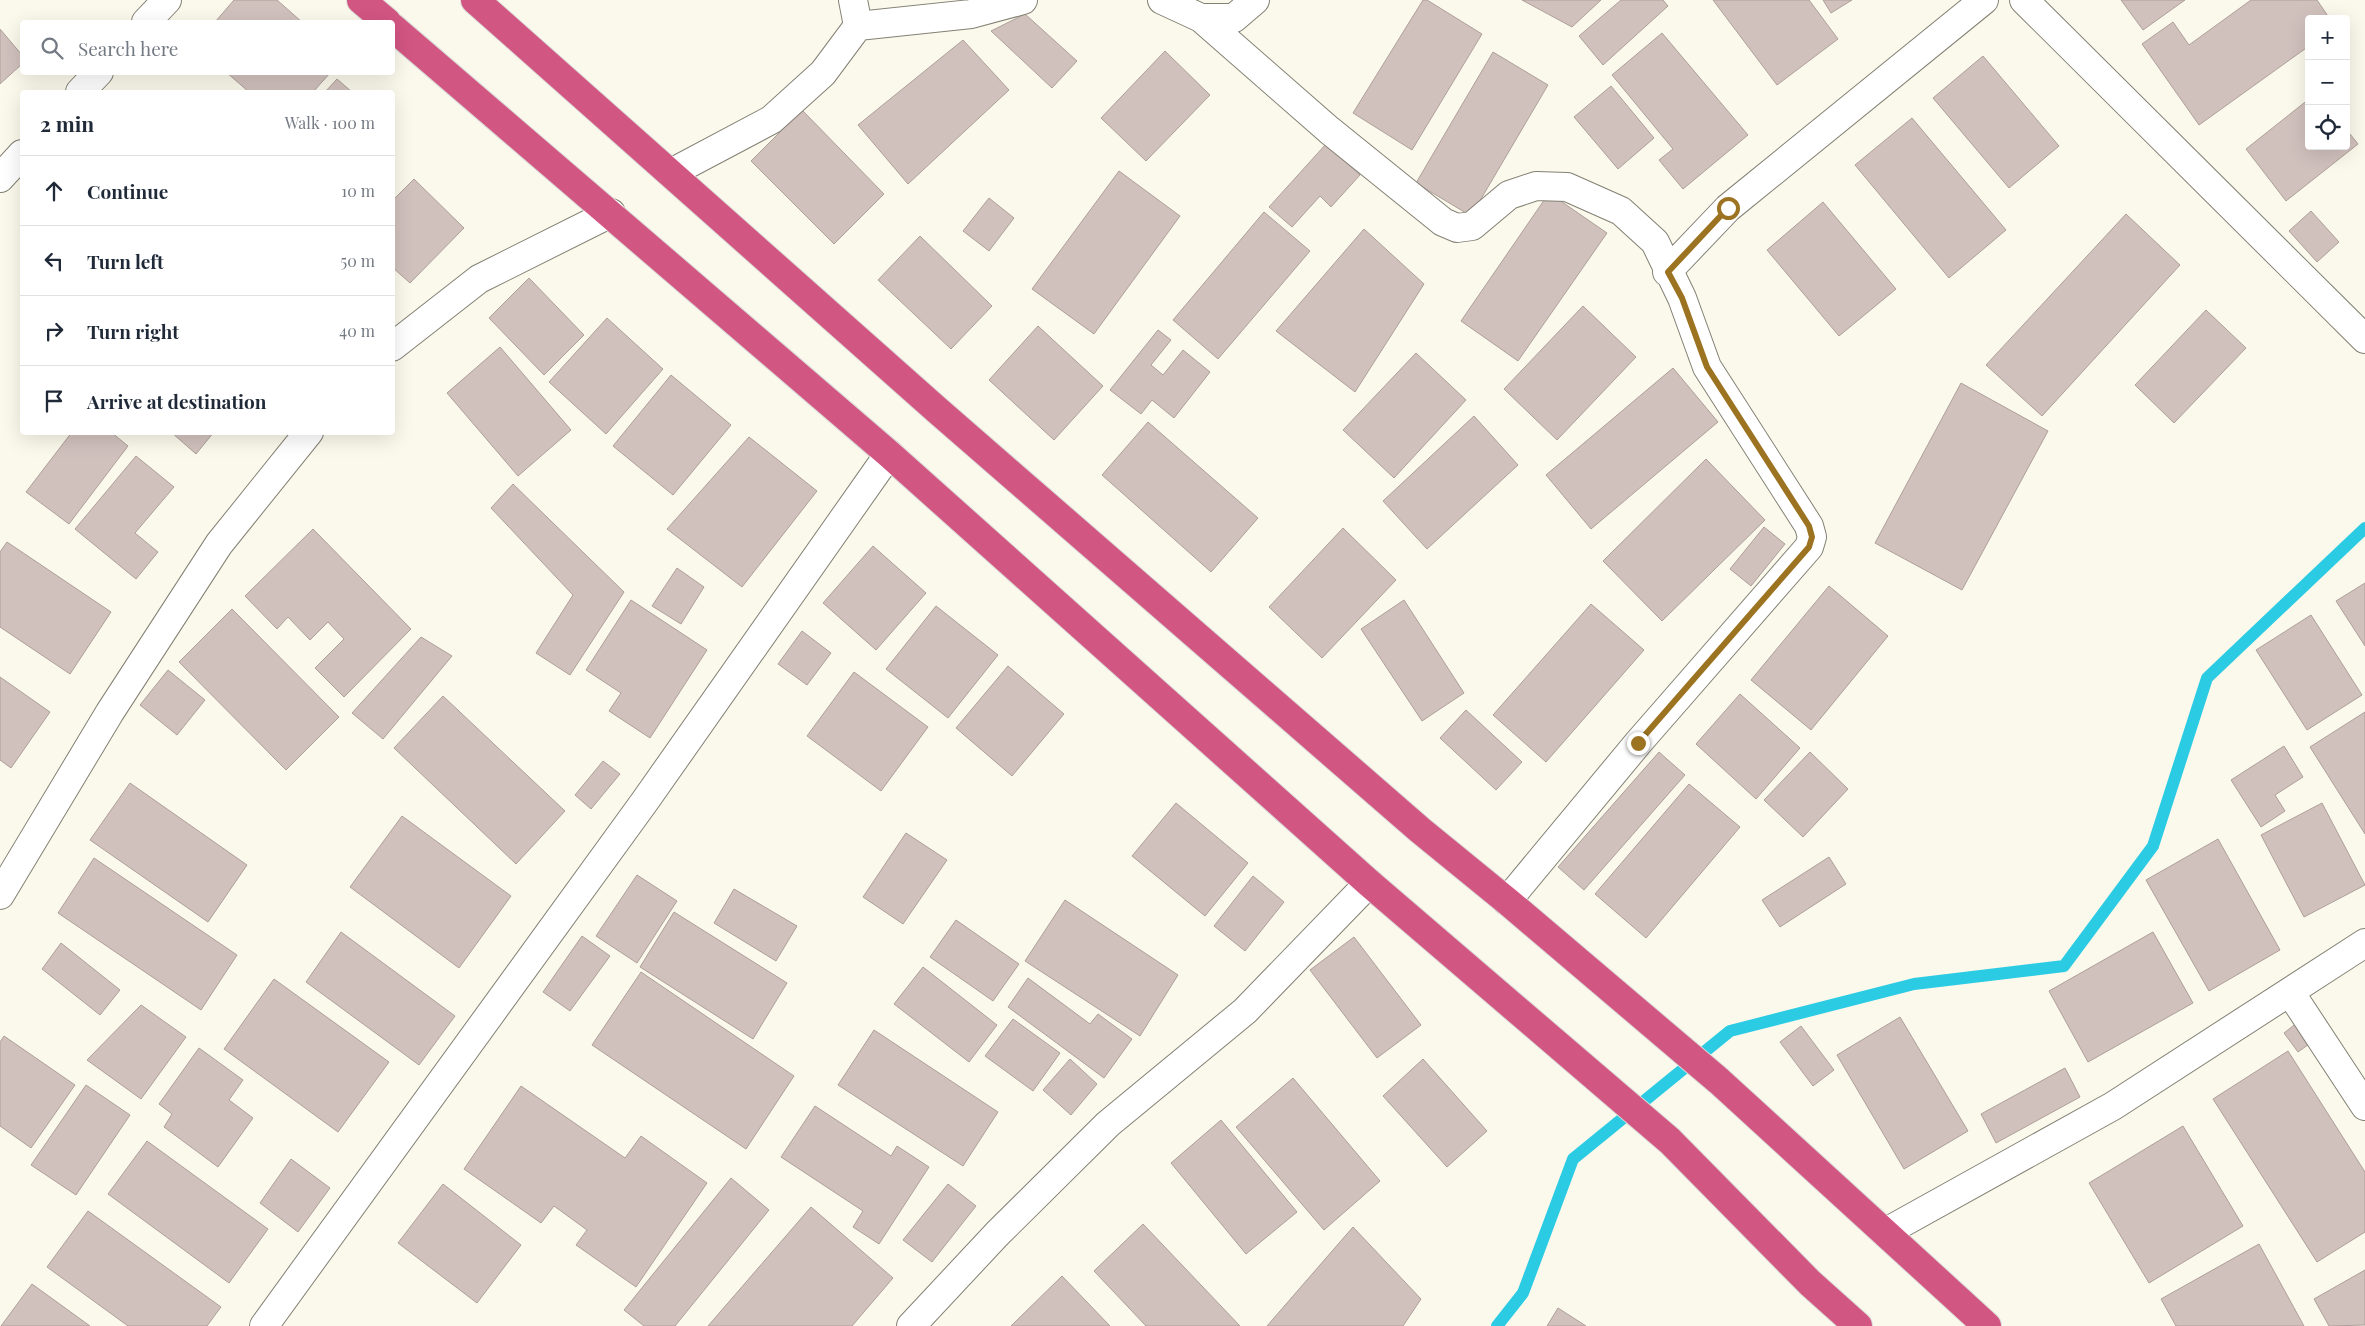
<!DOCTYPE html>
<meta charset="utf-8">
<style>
body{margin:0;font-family:"Playfair Display",serif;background:#f2f2f3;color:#1f2937}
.controls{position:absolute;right:15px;top:15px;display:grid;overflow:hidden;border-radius:5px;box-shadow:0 5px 20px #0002}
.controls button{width:45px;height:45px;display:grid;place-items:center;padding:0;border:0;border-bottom:1px solid #e0e1e3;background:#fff;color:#1f2937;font:25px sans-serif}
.stop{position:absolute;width:15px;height:15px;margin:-11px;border:4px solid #9c7321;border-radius:50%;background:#fff}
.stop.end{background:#9c7321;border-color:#fff;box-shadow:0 1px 5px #0008}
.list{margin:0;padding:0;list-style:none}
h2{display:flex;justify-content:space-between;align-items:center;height:65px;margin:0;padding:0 20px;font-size:21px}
h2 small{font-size:16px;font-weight:400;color:#747a83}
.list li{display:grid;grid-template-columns:32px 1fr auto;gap:15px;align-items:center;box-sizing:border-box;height:70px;padding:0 20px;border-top:1px solid #e0e1e3}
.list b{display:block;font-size:19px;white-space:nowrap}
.list em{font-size:16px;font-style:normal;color:#747a83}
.icon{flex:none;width:28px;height:28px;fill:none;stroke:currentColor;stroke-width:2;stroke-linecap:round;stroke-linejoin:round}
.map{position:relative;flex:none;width:2365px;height:1326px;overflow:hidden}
.search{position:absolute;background:#fff;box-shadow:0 5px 20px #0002;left:20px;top:20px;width:375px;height:55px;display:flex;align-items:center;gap:12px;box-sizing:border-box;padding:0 18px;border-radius:5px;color:#747a83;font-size:19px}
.panel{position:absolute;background:#fff;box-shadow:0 5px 20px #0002;left:20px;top:90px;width:375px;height:345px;border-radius:5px}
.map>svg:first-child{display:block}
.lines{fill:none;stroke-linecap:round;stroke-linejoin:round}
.stream{stroke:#2ccbe4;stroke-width:12}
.building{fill:#d1c1bd;stroke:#ae9f9b}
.street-casing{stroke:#838074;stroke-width:30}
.highway-casing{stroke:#dadad9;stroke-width:30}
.street{stroke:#fff;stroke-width:28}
.highway{stroke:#d25682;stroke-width:28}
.route{stroke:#9c7321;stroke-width:6}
</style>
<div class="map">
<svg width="2365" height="1326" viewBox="0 0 2365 1326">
<rect width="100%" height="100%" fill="#fbf9eb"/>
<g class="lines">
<path class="stream" d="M 1497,1326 L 1523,1293 L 1573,1159 L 1730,1031 L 1914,984 L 2064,966 L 2153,846 L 2207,678 L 2365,528"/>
</g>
<path class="building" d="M 234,0 L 277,0 L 302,22 L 215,22 Z
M 1423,0 L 1427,0 L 1482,34 L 1412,150 L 1353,113 Z
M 1522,0 L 1601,0 L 1572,27 Z
M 1621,0 L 1663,0 L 1668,6 L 1603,65 L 1579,36 Z
M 1713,0 L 1809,0 L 1838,39 L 1777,85 Z
M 1823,0 L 1852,0 L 1831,13 Z
M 2121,0 L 2185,0 L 2143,30 Z
M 2251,0 L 2317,0 L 2330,19 L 2309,19 L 2309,46 L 2199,125 L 2142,44 L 2173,22 L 2189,45 Z
M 1025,14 L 1077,61 L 1052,88 L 991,31 Z
M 0,29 L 22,55 L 22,64 L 0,84 Z
M 1662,33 L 1748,135 L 1683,189 L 1659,160 L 1673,149 L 1612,75 Z
M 963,40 L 1009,90 L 908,184 L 858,125 Z
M 1165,51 L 1210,95 L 1146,161 L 1101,118 Z
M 1493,52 L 1548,85 L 1471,216 L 1416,183 Z
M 1983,56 L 2059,146 L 2009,188 L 1933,98 Z
M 226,72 L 331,72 L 313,92 L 249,92 Z
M 337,79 L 352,92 L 325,92 Z
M 1611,86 L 1654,138 L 1618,169 L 1574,117 Z
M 2309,99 L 2309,146 L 2346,146 L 2346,129 L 2358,144 L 2286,201 L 2246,149 Z
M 802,110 L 884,194 L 834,244 L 751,161 Z
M 1912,118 L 2006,230 L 1949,278 L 1855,165 Z
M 1326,144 L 1360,175 L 1331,207 L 1320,196 L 1292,227 L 1269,207 Z
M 1119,171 L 1180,216 L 1094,334 L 1032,289 Z
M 414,179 L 464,228 L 410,283 L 392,267 L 392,201 Z
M 1549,193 L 1607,233 L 1518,361 L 1461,321 Z
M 989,198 L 1014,218 L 989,251 L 963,231 Z
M 1823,202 L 1896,289 L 1839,336 L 1767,250 Z
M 2311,211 L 2339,242 L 2317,262 L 2289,231 Z
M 1264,212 L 1310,251 L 1218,359 L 1173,320 Z
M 2126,214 L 2180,265 L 2042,416 L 1986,365 Z
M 1364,229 L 1424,284 L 1355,392 L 1276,331 Z
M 920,236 L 992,306 L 951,349 L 878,280 Z
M 529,278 L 584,335 L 544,375 L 489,318 Z
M 1583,306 L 1636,357 L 1557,440 L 1504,389 Z
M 2206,310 L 2246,348 L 2174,423 L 2135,385 Z
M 607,318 L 663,369 L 606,434 L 549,382 Z
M 1038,326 L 1103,386 L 1054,440 L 989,380 Z
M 1158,330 L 1171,340 L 1151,365 L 1163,375 L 1183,350 L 1210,372 L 1174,418 L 1152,400 L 1141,414 L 1110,390 Z
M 500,347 L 571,430 L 518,476 L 447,393 Z
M 1416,353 L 1466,400 L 1394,478 L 1343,430 Z
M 1673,368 L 1718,422 L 1591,529 L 1546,475 Z
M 671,375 L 731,425 L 673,495 L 613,446 Z
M 1961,383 L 2048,431 L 1962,590 L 1875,543 Z
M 1474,416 L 1518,465 L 1427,549 L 1383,501 Z
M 1148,422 L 1258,518 L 1211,572 L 1102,475 Z
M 72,432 L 111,432 L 128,446 L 69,524 L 26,492 Z
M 171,432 L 214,432 L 196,454 Z
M 749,437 L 817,491 L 742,587 L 667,529 Z
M 136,456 L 174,487 L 135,533 L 158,552 L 136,579 L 75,529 Z
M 1706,459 L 1765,520 L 1662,621 L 1603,561 Z
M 513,484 L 624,592 L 570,675 L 536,653 L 573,595 L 491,508 Z
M 1764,527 L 1785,544 L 1751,586 L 1730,569 Z
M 1343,528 L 1396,580 L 1322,658 L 1269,607 Z
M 313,529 L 411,629 L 344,697 L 315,668 L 344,639 L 328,622 L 310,640 L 288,617 L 277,629 L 245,596 Z
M 7,542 L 111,612 L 70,674 L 0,627 L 0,552 Z
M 873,546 L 926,593 L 876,650 L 823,603 Z
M 677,568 L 704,587 L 681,624 L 652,606 Z
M 2365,583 L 2365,646 L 2336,601 Z
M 1829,586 L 1888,636 L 1811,730 L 1751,680 Z
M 631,600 L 707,650 L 650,738 L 609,711 L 621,693 L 586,670 Z
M 1404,600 L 1464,693 L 1422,721 L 1361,629 Z
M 1591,604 L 1644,650 L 1546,762 L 1493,715 Z
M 936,606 L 998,655 L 948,718 L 886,669 Z
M 232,609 L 339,717 L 286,770 L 179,662 Z
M 2311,615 L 2362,695 L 2307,730 L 2256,650 Z
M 802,631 L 831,653 L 807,685 L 778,664 Z
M 421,637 L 452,656 L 383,739 L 352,713 Z
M 1008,666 L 1064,714 L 1012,776 L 956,728 Z
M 168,670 L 205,700 L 177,735 L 140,705 Z
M 854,672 L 928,727 L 881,791 L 807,736 Z
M 0,677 L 50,712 L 11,768 L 0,760 Z
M 1740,694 L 1800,748 L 1756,799 L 1696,744 Z
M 443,696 L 565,811 L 516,864 L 394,748 Z
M 1466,710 L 1522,762 L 1496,790 L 1440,738 Z
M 2365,712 L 2365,834 L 2310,747 Z
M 2284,746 L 2303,777 L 2275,795 L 2285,811 L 2261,827 L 2231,780 Z
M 1659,752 L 1685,775 L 1584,890 L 1558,867 Z
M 1810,752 L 1848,789 L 1803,837 L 1764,800 Z
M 603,761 L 620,774 L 591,809 L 575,795 Z
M 130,783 L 247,865 L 208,922 L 90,840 Z
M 1689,784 L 1740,827 L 1646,938 L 1595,894 Z
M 1176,803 L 1248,863 L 1205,916 L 1132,856 Z
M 2322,803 L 2365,885 L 2304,917 L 2261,835 Z
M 402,816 L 511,896 L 459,968 L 350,887 Z
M 906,833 L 947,860 L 903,924 L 863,897 Z
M 2218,839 L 2280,950 L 2209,991 L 2146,880 Z
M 1829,857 L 1846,884 L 1780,927 L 1762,900 Z
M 94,858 L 237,955 L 201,1010 L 58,913 Z
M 637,875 L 677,901 L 637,963 L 596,936 Z
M 1253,876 L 1284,902 L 1245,951 L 1214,926 Z
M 734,889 L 797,926 L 776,961 L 714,923 Z
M 1065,900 L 1178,975 L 1140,1036 L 1025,961 Z
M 674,912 L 787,983 L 753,1039 L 640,967 Z
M 956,920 L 1019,964 L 993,1001 L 930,957 Z
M 341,932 L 455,1016 L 419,1065 L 306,982 Z
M 2153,932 L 2193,1003 L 2088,1062 L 2049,991 Z
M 582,936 L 610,956 L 570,1011 L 543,992 Z
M 1354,937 L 1421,1025 L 1377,1058 L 1310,970 Z
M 61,943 L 120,990 L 100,1015 L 42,969 Z
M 923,967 L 997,1025 L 969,1062 L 894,1004 Z
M 641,972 L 794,1076 L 746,1149 L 592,1045 Z
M 1028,978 L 1090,1024 L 1098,1014 L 1132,1039 L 1104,1078 L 1008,1007 Z
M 274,979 L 389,1062 L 338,1132 L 224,1049 Z
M 141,1005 L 186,1037 L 141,1099 L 87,1060 Z
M 1900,1017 L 1968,1131 L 1904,1169 L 1837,1055 Z
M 1013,1019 L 1060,1053 L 1033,1091 L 985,1056 Z
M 2298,1022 L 2312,1042 L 2298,1052 L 2284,1033 Z
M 1801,1026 L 1834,1070 L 1813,1086 L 1780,1042 Z
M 874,1030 L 998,1112 L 963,1166 L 838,1085 Z
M 4,1036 L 75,1085 L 31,1148 L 0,1126 L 0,1042 Z
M 199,1048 L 243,1080 L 229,1100 L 253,1118 L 218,1167 L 164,1127 L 172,1114 L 159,1104 Z
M 2288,1051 L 2365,1172 L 2365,1232 L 2317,1262 L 2213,1099 Z
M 1070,1059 L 1097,1084 L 1071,1115 L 1043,1090 Z
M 1423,1059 L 1487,1131 L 1447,1167 L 1383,1096 Z
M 2065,1068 L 2080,1097 L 1996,1143 L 1981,1114 Z
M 1293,1078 L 1380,1181 L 1324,1230 L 1236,1127 Z
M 86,1085 L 130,1115 L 76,1195 L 31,1165 Z
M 521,1086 L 625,1158 L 641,1136 L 707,1183 L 636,1287 L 576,1245 L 587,1230 L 554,1206 L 541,1223 L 464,1169 Z
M 815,1106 L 891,1156 L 897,1146 L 929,1167 L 879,1244 L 853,1227 L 863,1211 L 781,1157 Z
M 1221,1120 L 1297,1212 L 1246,1254 L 1171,1163 Z
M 2183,1126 L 2243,1226 L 2149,1283 L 2089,1183 Z
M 147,1141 L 268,1229 L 229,1283 L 108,1194 Z
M 291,1159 L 330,1188 L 298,1232 L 260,1203 Z
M 731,1178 L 769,1210 L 675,1326 L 644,1326 L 624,1310 Z
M 443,1184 L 521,1245 L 477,1303 L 398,1243 Z
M 948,1184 L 976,1206 L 932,1262 L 903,1240 Z
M 811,1207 L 893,1278 L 852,1326 L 708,1326 Z
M 88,1211 L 221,1307 L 207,1326 L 128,1326 L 47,1267 Z
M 1143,1224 L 1240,1326 L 1146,1326 L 1094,1271 Z
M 1353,1227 L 1421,1299 L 1403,1326 L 1267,1326 Z
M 2259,1244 L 2304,1326 L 2176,1326 L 2161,1299 Z
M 2365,1270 L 2365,1325 L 2329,1326 L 2314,1299 Z
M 1062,1276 L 1110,1326 L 1011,1326 Z
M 32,1284 L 90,1326 L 1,1326 Z
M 1558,1308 L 1586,1326 L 1547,1326 Z"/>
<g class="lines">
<defs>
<path id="street" d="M 1162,0 L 1201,18 L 1234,18 L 1255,0
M 2024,0 L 2365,339
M 1201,18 L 1329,130 L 1443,222 L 1457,228 L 1472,226 L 1509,195 L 1536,186 L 1567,187 L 1621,211 L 1655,242 L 1682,298 L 1707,367 L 1809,526 L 1812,537 L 1809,547 L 1638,743 L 1507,901
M 146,22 L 167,0
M 858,26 L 971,14 L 1023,0
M 80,92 L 99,72
M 671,173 L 771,120 L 823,73 L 858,26 L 853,0
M 0,178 L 22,154
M 1667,272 L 1728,208 L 1984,0
M 392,347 L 479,279 L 611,213
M 0,895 L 110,712 L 219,544 L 309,432
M 2290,992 L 2365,1106
M 1886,1232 L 2113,1106 L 2365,943
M 264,1326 L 645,801 L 889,454
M 911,1326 L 997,1234 L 1108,1124 L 1245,1011 L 1369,883"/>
<path id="highway" d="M 361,0 L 387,22
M 475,0 L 937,410 L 1420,830 L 1507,901 L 1719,1081 L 1987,1326
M 392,27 L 889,454 L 1369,883 L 1670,1141 L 1810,1283 L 1858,1326"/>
</defs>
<use href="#street" class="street-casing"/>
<use href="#highway" class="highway-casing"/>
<use href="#street" class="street"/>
<use href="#highway" class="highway"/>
</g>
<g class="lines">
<path class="route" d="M 1638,743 L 1809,547 L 1812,537 L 1809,526 L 1707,367 L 1682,298 L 1668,272 L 1728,208"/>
</g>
</svg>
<div class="controls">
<button>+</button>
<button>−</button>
<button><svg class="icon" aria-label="locate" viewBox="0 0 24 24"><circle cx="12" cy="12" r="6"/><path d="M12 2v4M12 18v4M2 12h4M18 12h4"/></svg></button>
</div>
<div class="stop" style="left:1728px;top:208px"></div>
<div class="stop end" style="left:1638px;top:743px"></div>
<div class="search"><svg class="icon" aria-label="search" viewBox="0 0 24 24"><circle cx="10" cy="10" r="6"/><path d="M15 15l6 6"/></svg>Search here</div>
<section class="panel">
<h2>2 min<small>Walk · 100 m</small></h2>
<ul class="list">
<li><svg class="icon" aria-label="ahead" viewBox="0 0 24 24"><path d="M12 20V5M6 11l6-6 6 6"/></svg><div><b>Continue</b></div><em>10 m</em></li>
<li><svg class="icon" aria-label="left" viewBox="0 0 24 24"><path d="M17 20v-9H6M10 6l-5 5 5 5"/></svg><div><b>Turn left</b></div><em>50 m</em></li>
<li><svg class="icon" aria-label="right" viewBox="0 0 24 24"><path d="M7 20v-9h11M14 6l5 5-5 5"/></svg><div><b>Turn right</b></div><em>40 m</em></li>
<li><svg class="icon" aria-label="arrive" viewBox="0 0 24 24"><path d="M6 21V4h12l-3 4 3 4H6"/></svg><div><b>Arrive at destination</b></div></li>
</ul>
</section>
</div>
